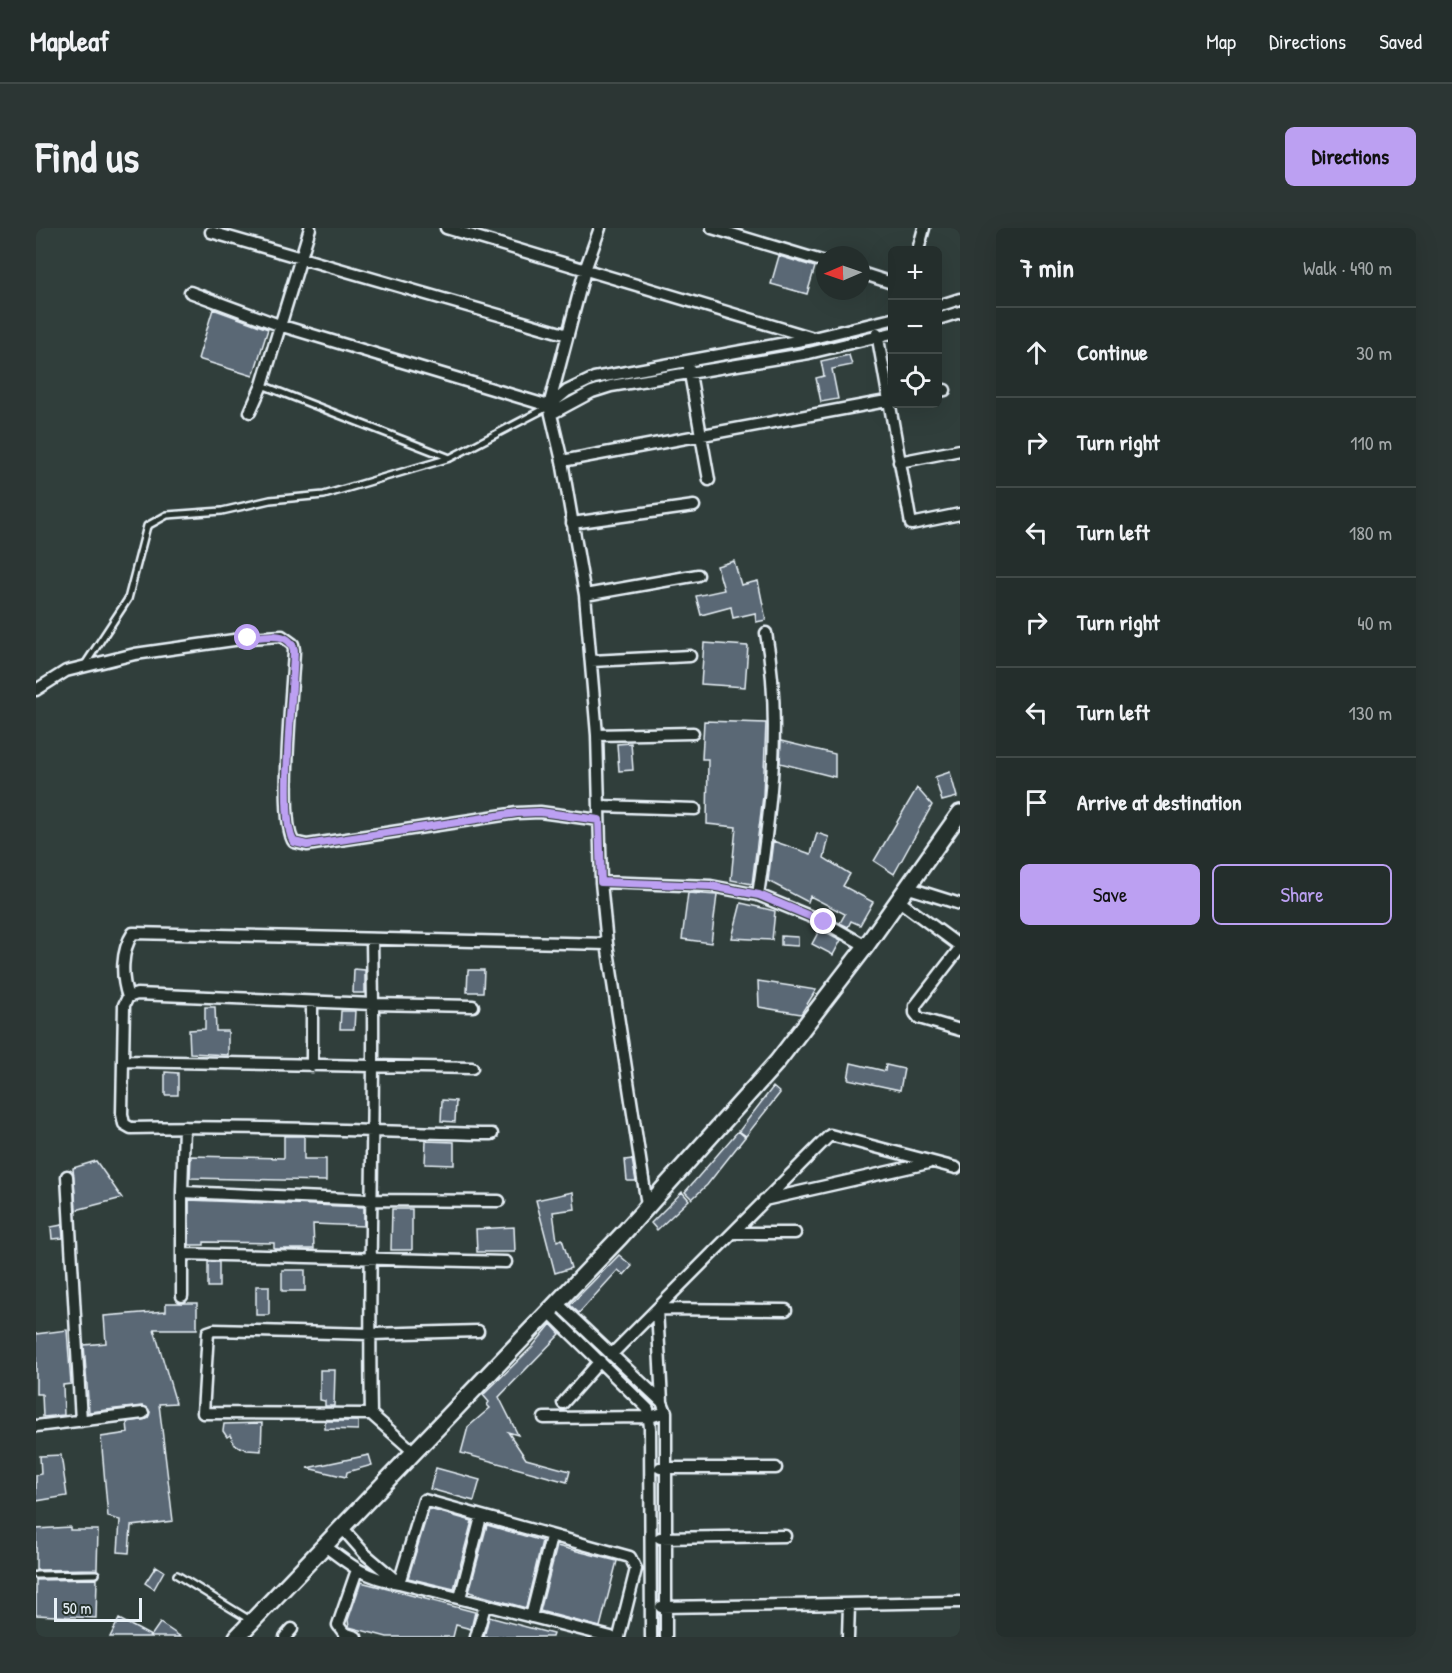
<!DOCTYPE html>
<meta charset="utf-8">
<style>
body{margin:0;font-family:"Patrick Hand",sans-serif;background:#2c3634;color:#f1f3f6}
.controls{position:absolute;right:18px;top:18px;display:grid;overflow:hidden;border-radius:9px;box-shadow:0 6px 24px #0002}
.controls button{width:54px;height:54px;display:grid;place-items:center;padding:0;border:0;border-bottom:2px solid #414a48;background:#242e2c;color:#f1f3f6;font:30px sans-serif}
.compass{position:absolute;left:780px;top:18px;width:54px;height:54px;border-radius:50%;background:#242e2c;box-shadow:0 6px 24px #0002;rotate:268deg}
.scale{position:absolute;left:18px;bottom:15px;width:88px;box-sizing:border-box;padding-left:6px;border:3px solid #e8f1f8;border-top:0;font-size:16px;line-height:21px;white-space:nowrap;color:#e8f1f8;-webkit-text-stroke:4px #26332d;paint-order:stroke}
.stop{position:absolute;width:18px;height:18px;margin:-14px;border:4px solid #bca0f2;border-radius:50%;background:#fff}
.stop.end{background:#bca0f2;border-color:#fff;box-shadow:0 2px 6px #0008}
.list{margin:0;padding:0;list-style:none}
h2{display:flex;justify-content:space-between;align-items:center;height:78px;margin:0;padding:0 24px;font-size:26px}
h2 small{font-size:20px;font-weight:400;color:#a3a8a9}
.list li{display:grid;grid-template-columns:39px 1fr auto;gap:18px;align-items:center;box-sizing:border-box;height:90px;padding:0 24px;border-top:2px solid #414a48}
.list b{display:block;font-size:22px;white-space:nowrap}
.list em{font-size:20px;font-style:normal;color:#a3a8a9}
.actions{display:flex;gap:12px;padding:18px 24px}
.actions a{flex:1;padding:14px 0;border:2px solid #bca0f2;border-radius:9px;text-align:center;font-size:21px;color:#bca0f2}
.actions .main{background:#bca0f2;color:#111}
.icon{flex:none;width:33px;height:33px;fill:none;stroke:currentColor;stroke-width:2;stroke-linecap:round;stroke-linejoin:round}
.map{position:relative;flex:none;width:924px;height:1409px;overflow:hidden;border-radius:9px}
header{display:flex;align-items:center;gap:36px;box-sizing:border-box;height:84px;padding:0 30px;background:#242e2c;border-bottom:2px solid #414a48}
header strong{font-size:28px}
nav{display:flex;gap:33px;margin-inline-start:auto;font-size:21px}
.intro{display:flex;align-items:center;justify-content:space-between;box-sizing:border-box;height:144px;padding:0 36px}
h1{margin:0;font-size:42px}
.button{padding:15px 27px;border-radius:9px;background:#bca0f2;color:#111;font-size:21px;font-weight:700}
main{display:flex;gap:36px;padding:0 36px}
aside{flex:1;background:#242e2c;border-radius:9px;box-shadow:0 6px 24px #0002}
.map>svg:first-child{display:block}
.building{fill:#5a6875;stroke:#e8f1f8;stroke-width:1.5}
.lines{fill:none;stroke-linecap:round;stroke-linejoin:round}
.service-casing{stroke:#e8f1f8;stroke-width:10}
.minor-casing{stroke:#e8f1f8;stroke-width:15}
.secondary-casing{stroke:#e8f1f8;stroke-width:20}
.service{stroke:#26332d;stroke-width:5}
.minor{stroke:#26332d;stroke-width:10}
.secondary{stroke:#26332d;stroke-width:15}
.route{stroke:#bca0f2;stroke-width:8}
</style>
<header>
<strong>Mapleaf</strong>
<nav><a>Map</a><a>Directions</a><a>Saved</a></nav>
</header>
<div class="intro"><h1>Find us</h1><a class="button">Directions</a></div>
<main>
<div class="map">
<svg width="924" height="1409" viewBox="0 0 924 1409">
<rect width="100%" height="100%" fill="#303e3b"/>
<filter id="ink" filterUnits="userSpaceOnUse"><feTurbulence type="fractalNoise" baseFrequency=".0167" numOctaves="2"/><feDisplacementMap in="SourceGraphic" scale="12" xChannelSelector="R" yChannelSelector="G"/><feConvolveMatrix kernelMatrix="1 2 1 2 8 2 1 2 1" color-interpolation-filters="sRGB"/></filter>
<g filter="url(#ink)">
<path class="building" d="M 743,28 L 779,39 L 771,66 L 735,56 Z
M 177,81 L 232,101 L 217,148 L 162,131 Z
M 813,127 L 816,137 L 796,141 L 802,171 L 785,174 L 780,150 L 788,148 L 785,133 Z
M 698,333 L 705,357 L 722,353 L 730,392 L 720,394 L 719,385 L 697,390 L 695,379 L 665,387 L 660,368 L 688,362 L 681,338 Z
M 668,415 L 712,418 L 709,459 L 665,456 Z
M 668,493 L 730,495 L 727,568 L 716,656 L 695,652 L 700,599 L 671,596 L 672,531 L 666,531 Z
M 745,513 L 799,526 L 799,549 L 744,535 Z
M 595,515 L 597,542 L 583,543 L 581,516 Z
M 914,544 L 921,569 L 906,573 L 899,549 Z
M 881,560 L 896,577 L 858,646 L 838,633 Z
M 781,605 L 793,609 L 788,630 L 814,646 L 807,658 L 837,674 L 824,697 L 815,693 L 812,699 L 804,695 L 809,686 L 774,668 L 772,674 L 732,653 L 737,613 L 775,626 Z
M 652,665 L 681,667 L 675,715 L 646,711 Z
M 705,675 L 739,683 L 736,712 L 696,710 Z
M 784,701 L 805,712 L 797,727 L 776,716 Z
M 745,708 L 762,709 L 762,718 L 745,717 Z
M 318,741 L 329,742 L 329,765 L 317,765 Z
M 432,742 L 448,742 L 447,764 L 431,764 Z
M 722,753 L 755,758 L 780,762 L 765,786 L 723,779 Z
M 169,779 L 179,779 L 180,803 L 192,803 L 192,827 L 154,825 L 153,802 L 169,801 Z
M 305,783 L 319,783 L 318,801 L 304,801 Z
M 815,835 L 849,843 L 850,837 L 868,841 L 864,862 L 812,851 Z
M 129,844 L 142,845 L 142,867 L 129,867 Z
M 737,859 L 744,865 L 710,908 L 703,903 Z
M 406,872 L 420,873 L 419,894 L 405,893 Z
M 702,903 L 709,909 L 671,957 L 656,971 L 649,964 Z
M 248,908 L 268,908 L 268,931 L 290,931 L 290,953 L 154,950 L 155,928 L 248,930 Z
M 390,913 L 418,914 L 418,937 L 389,936 Z
M 596,931 L 600,953 L 591,953 L 589,932 Z
M 60,933 L 86,970 L 40,982 L 37,940 Z
M 537,964 L 539,981 L 517,984 L 521,1013 L 526,1011 L 535,1040 L 519,1045 L 500,972 Z
M 646,964 L 653,972 L 621,1002 L 615,995 Z
M 153,972 L 328,979 L 328,998 L 277,996 L 278,1021 L 238,1021 L 238,1015 L 168,1014 L 168,1017 L 153,1017 Z
M 356,981 L 376,981 L 376,1022 L 355,1022 Z
M 26,997 L 27,1010 L 16,1011 L 15,999 Z
M 478,999 L 479,1024 L 441,1024 L 440,1001 Z
M 583,1027 L 596,1038 L 588,1047 L 582,1042 L 543,1085 L 534,1077 Z
M 172,1034 L 183,1034 L 183,1059 L 172,1059 Z
M 246,1042 L 269,1042 L 269,1063 L 246,1063 Z
M 220,1058 L 233,1058 L 233,1087 L 220,1087 Z
M 130,1075 L 161,1075 L 161,1101 L 118,1101 L 140,1175 L 123,1176 L 137,1293 L 95,1298 L 93,1325 L 82,1324 L 84,1292 L 72,1289 L 65,1209 L 92,1205 L 91,1194 L 111,1191 L 114,1184 L 106,1178 L 53,1184 L 48,1117 L 70,1115 L 68,1088 L 130,1083 Z
M 515,1096 L 524,1106 L 463,1169 L 482,1207 L 472,1204 L 490,1231 L 534,1243 L 531,1254 L 425,1225 L 432,1199 L 454,1180 L 451,1177 L 453,1174 L 447,1167 L 497,1118 Z
M 31,1102 L 35,1156 L 27,1157 L 28,1187 L 7,1189 L 6,1166 L 0,1166 L 0,1106 Z
M 284,1142 L 299,1142 L 298,1178 L 289,1178 L 289,1173 L 284,1172 Z
M 289,1193 L 322,1193 L 322,1202 L 289,1201 Z
M 226,1195 L 225,1223 L 211,1222 L 199,1217 L 194,1207 L 191,1209 L 187,1203 L 188,1196 Z
M 25,1227 L 31,1268 L 0,1273 L 0,1247 L 5,1246 L 4,1228 Z
M 333,1227 L 336,1237 L 311,1244 L 310,1249 L 271,1240 Z
M 400,1240 L 444,1252 L 438,1273 L 394,1261 Z
M 393,1281 L 436,1293 L 418,1361 L 372,1350 Z
M 451,1297 L 506,1313 L 490,1380 L 433,1364 Z
M 34,1299 L 34,1302 L 62,1302 L 61,1341 L 0,1342 L 0,1301 Z
M 521,1318 L 581,1333 L 564,1399 L 504,1383 Z
M 120,1338 L 128,1343 L 118,1361 L 109,1355 Z
M 0,1352 L 61,1351 L 60,1390 L 0,1387 Z
M 325,1354 L 439,1384 L 435,1401 L 420,1397 L 417,1409 L 351,1409 L 313,1399 L 312,1392 Z
M 453,1389 L 517,1406 L 516,1409 L 448,1409 Z
M 83,1391 L 115,1408 L 124,1395 L 145,1409 L 74,1409 Z"/>
<g class="lines">
<defs>
<path id="service" d="M 226,157 L 414,230 L 512,179
M 48,438 L 92,371 L 111,298 L 131,287 L 186,283 L 234,272 L 288,267 L 414,230
M 0,1347 L 60,1346
M 141,1347 L 214,1392"/>
<path id="minor" d="M 410,0 L 774,109
M 564,0 L 549,42 L 513,178 L 526,233 L 549,367 L 662,347
M 676,0 L 789,34
M 175,4 L 532,107
M 882,22 L 888,0
M 825,45 L 856,55
M 154,64 L 243,97 L 513,178 L 531,163 L 558,150 L 777,110 L 856,91
M 902,78 L 924,71
M 902,91 L 924,84
M 841,105 L 875,296 L 924,286
M 653,140 L 673,252
M 902,163 L 909,162
M 214,184 L 226,157 L 274,0
M 515,186 L 556,164 L 575,158 L 773,125 L 856,105
M 526,233 L 856,172
M 863,234 L 924,222
M 536,295 L 658,278
M 549,367 L 561,507 L 565,654 L 571,716 L 611,977
M 555,433 L 654,428
M 0,462 L 30,443 L 99,426 L 212,410 L 246,408 L 257,416 L 258,422 C 257,454 242,595 258,614 L 271,617 L 481,585 L 504,584 L 563,592
M 561,507 L 657,505
M 563,578 L 659,581
M 565,654 L 675,658 L 722,667 C 735,579 746,493 730,405
M 873,660 L 924,676
M 722,667 L 788,694 L 830,718
M 863,673 L 924,718
M 336,711 L 337,776 L 437,778
M 924,720 L 879,778 L 879,785 L 883,790 L 924,802
M 92,769 C 85,749 85,723 97,705 L 571,716
M 276,774 L 276,838
M 88,833 L 436,840
M 148,899 L 146,964 L 335,972 L 463,973
M 31,948 L 45,1193
M 728,972 L 892,935
M 697,1005 L 759,1005
M 147,1026 L 470,1034
M 146,1068 L 146,964
M 521,1075 L 626,1174 L 630,1184 L 630,1409
M 513,1084 L 612,1181 L 614,1200 L 615,1409
M 575,1127 L 794,907 L 920,940
M 626,1174 L 621,1081 L 750,1082
M 527,1175 L 564,1133
M 335,1186 C 332,1049 338,913 337,776 L 101,766 L 92,769 L 88,777 L 86,886 L 88,896 L 95,900 C 215,897 336,904 456,906
M 508,1190 L 614,1189 L 630,1184
M 0,1198 L 107,1185
M 378,1224 L 335,1186 L 167,1185 L 172,1104 L 178,1102 L 334,1106 L 442,1103
M 624,1240 L 740,1240
M 306,1300 L 329,1326 L 363,1355 L 575,1409
M 624,1310 L 749,1308
M 289,1318 C 315,1338 330,1350 363,1355 L 388,1272 L 594,1329 L 600,1341 L 583,1409
M 424,1370 L 445,1289
M 625,1379 L 924,1374
M 495,1389 L 515,1309
M 249,1409 L 256,1401
M 320,1409 L 308,1405 L 302,1397 L 321,1342
M 440,1409 L 449,1378
M 812,1409 L 813,1376"/>
<path id="secondary" d="M 201,1409 L 584,1009 L 741,834 L 830,718 L 924,585"/>
</defs>
<use href="#service" class="service-casing"/>
<use href="#minor" class="minor-casing"/>
<use href="#secondary" class="secondary-casing"/>
<use href="#service" class="service"/>
<use href="#minor" class="minor"/>
<use href="#secondary" class="secondary"/>
</g>
</g>
<g class="lines" filter="url(#ink)">
<path class="route" d="M 212,410 C 228,409 253,402 258,422 C 258,454 242,595 258,614 L 271,617 L 481,585 L 504,584 L 563,592 L 565,654 L 675,658 L 723,667 L 788,694"/>
</g>
</svg>
<div class="controls">
<button>+</button>
<button>−</button>
<button><svg class="icon" aria-label="locate" viewBox="0 0 24 24"><circle cx="12" cy="12" r="6"/><path d="M12 2v4M12 18v4M2 12h4M18 12h4"/></svg></button>
</div>
<svg class="compass" viewBox="-18 -18 36 36"><path d="M0-13l5 13h-10z" fill="#e53935"/><path d="M0 13l5-13h-10z" fill="#a3a8a9"/></svg>
<div class="scale">50 m</div>
<div class="stop" style="left:212px;top:410px"></div>
<div class="stop end" style="left:788px;top:694px"></div>
</div>
<aside>
<h2>7 min<small>Walk · 490 m</small></h2>
<ul class="list">
<li><svg class="icon" aria-label="ahead" viewBox="0 0 24 24"><path d="M12 20V5M6 11l6-6 6 6"/></svg><div><b>Continue</b></div><em>30 m</em></li>
<li><svg class="icon" aria-label="right" viewBox="0 0 24 24"><path d="M7 20v-9h11M14 6l5 5-5 5"/></svg><div><b>Turn right</b></div><em>110 m</em></li>
<li><svg class="icon" aria-label="left" viewBox="0 0 24 24"><path d="M17 20v-9H6M10 6l-5 5 5 5"/></svg><div><b>Turn left</b></div><em>180 m</em></li>
<li><svg class="icon" aria-label="right" viewBox="0 0 24 24"><path d="M7 20v-9h11M14 6l5 5-5 5"/></svg><div><b>Turn right</b></div><em>40 m</em></li>
<li><svg class="icon" aria-label="left" viewBox="0 0 24 24"><path d="M17 20v-9H6M10 6l-5 5 5 5"/></svg><div><b>Turn left</b></div><em>130 m</em></li>
<li><svg class="icon" aria-label="arrive" viewBox="0 0 24 24"><path d="M6 21V4h12l-3 4 3 4H6"/></svg><div><b>Arrive at destination</b></div></li>
</ul>
<div class="actions"><a class="main">Save</a><a>Share</a></div>
</aside>
</main>
